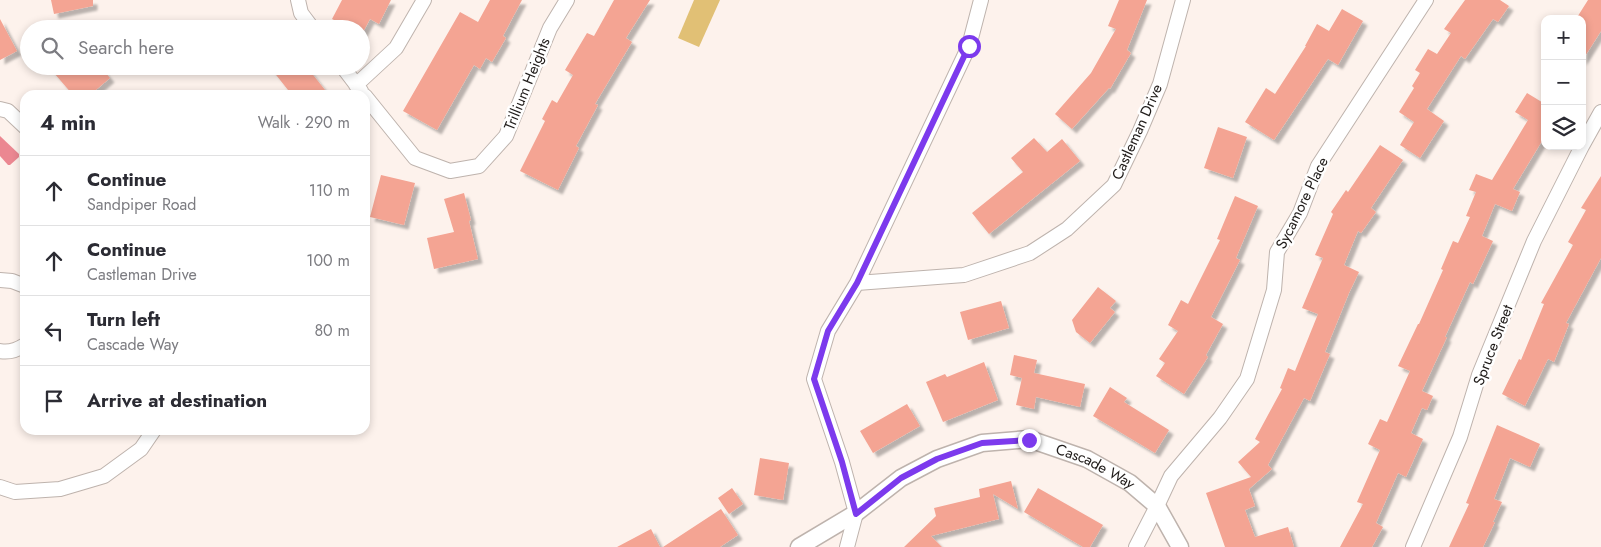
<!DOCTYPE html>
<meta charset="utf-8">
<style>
body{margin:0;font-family:Jost,sans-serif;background:#f7f7f7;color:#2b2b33}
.controls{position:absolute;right:15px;top:15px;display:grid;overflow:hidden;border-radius:10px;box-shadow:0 2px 8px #0003}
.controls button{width:45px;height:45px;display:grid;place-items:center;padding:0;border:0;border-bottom:1px solid #e1e1e2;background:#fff;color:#2b2b33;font:25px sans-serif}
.stop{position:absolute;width:15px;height:15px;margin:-11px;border:4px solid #7c3aed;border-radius:50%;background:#fff}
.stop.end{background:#7c3aed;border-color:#fff;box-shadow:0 1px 5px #0008}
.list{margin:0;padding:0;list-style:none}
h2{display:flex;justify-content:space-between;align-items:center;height:65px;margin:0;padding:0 20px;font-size:21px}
h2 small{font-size:16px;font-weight:400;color:#7c7c81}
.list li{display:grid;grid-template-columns:32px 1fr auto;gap:15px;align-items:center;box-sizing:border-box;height:70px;padding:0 20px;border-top:1px solid #e1e1e2}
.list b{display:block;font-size:19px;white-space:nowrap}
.list p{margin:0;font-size:16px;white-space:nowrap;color:#7c7c81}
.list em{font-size:16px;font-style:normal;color:#7c7c81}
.icon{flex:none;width:28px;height:28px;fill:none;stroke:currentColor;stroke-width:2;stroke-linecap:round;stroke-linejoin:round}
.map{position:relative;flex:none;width:1601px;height:547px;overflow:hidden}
.search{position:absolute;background:#fff;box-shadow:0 2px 8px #0003;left:20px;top:20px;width:350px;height:55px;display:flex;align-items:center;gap:12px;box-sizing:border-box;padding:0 18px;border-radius:28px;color:#7c7c81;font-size:19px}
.panel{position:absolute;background:#fff;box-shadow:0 2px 8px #0003;left:20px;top:90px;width:350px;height:345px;border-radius:15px}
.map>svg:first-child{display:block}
.green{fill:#e1c075}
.water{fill:#eb8791}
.building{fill:#f4a493;filter:url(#shadow)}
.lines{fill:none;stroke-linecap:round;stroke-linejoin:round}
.minor-casing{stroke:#beb3ad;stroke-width:16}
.tertiary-casing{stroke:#beb3ad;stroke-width:19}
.minor{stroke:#fff;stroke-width:14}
.tertiary{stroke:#fff;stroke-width:16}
.route{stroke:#7c3aed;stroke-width:6}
.labels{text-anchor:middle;stroke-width:5;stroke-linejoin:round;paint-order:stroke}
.street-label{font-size:15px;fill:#201c1a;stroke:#fff}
</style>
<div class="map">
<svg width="1601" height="547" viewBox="0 0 1601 547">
<defs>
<filter id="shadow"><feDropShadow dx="4.5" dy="4.5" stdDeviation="1" flood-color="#0004"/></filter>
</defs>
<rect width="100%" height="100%" fill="#fdf2ec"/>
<path class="green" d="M 694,0 L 720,0 L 699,47 L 678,38 Z"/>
<path class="water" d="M 0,136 L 19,154 L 19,157 L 10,165 L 8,165 L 0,156 Z"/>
<path class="building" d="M 51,0 L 93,0 L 93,6 L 54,14 Z
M 342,0 L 391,0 L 379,24 L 370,19 L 362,34 L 361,29 L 352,29 L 332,19 Z
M 490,0 L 522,0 L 503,36 L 506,38 L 492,62 L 486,58 L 480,69 L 474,65 L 437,130 L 403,111 L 460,12 L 478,22 Z
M 614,0 L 650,0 L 626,38 L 632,42 L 595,104 L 598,105 L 576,146 L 579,148 L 558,190 L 520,171 L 545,121 L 542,119 L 552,100 L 557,103 L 573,75 L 565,70 L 587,33 L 594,36 Z
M 1119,0 L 1147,0 L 1127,50 L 1131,53 L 1110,89 L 1109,88 L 1072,129 L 1055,114 L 1091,73 L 1116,29 L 1108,26 Z
M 1465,0 L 1500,0 L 1509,6 L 1498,22 L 1493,19 L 1465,59 L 1461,56 L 1427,109 L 1444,121 L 1420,158 L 1400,145 L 1414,122 L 1399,112 L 1414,88 L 1412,86 L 1420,73 L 1415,70 L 1428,49 L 1437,54 L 1451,33 L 1444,29 Z
M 1588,0 L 1601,0 L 1601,31 L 1582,61 L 1582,19 L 1576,19 Z
M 1342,9 L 1363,21 L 1338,65 L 1328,59 L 1274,140 L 1245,122 L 1266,88 L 1275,94 L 1306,46 L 1305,46 L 1317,24 L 1329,31 Z
M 0,19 L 17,51 L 0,60 Z
M 48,66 L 100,66 L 110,78 L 90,95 L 73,95 Z
M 269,66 L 306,66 L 329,95 L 292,95 Z
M 1527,93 L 1545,104 L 1545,136 L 1513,189 L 1520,192 L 1512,211 L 1495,204 L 1482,236 L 1493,241 L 1473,284 L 1470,282 L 1445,337 L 1447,337 L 1422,391 L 1433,396 L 1427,410 L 1422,408 L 1411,433 L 1423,439 L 1406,477 L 1398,473 L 1376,523 L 1383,527 L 1372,547 L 1340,547 L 1363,504 L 1357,502 L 1380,450 L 1368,444 L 1380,419 L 1387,422 L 1410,371 L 1398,366 L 1418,324 L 1419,324 L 1443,270 L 1441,269 L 1453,241 L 1458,243 L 1470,217 L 1466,216 L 1476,192 L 1469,190 L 1476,174 L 1492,180 L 1528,120 L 1515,112 Z
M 1218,127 L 1247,137 L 1233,178 L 1204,168 Z
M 1034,138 L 1047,152 L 1062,139 L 1080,161 L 989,234 L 972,213 L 1023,172 L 1011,158 Z
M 1380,145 L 1403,160 L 1371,208 L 1376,212 L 1361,233 L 1358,231 L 1344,265 L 1359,272 L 1349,293 L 1325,352 L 1330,354 L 1310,401 L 1304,398 L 1268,465 L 1272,469 L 1249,489 L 1255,506 L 1245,510 L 1255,537 L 1288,527 L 1294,547 L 1225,547 L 1206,493 L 1251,477 L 1238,462 L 1260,442 L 1255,439 L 1282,389 L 1280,388 L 1288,368 L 1295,371 L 1318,314 L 1302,308 L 1323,258 L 1315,255 L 1333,214 L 1331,212 L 1346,190 L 1348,192 Z
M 381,175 L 415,183 L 404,225 L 370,217 Z
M 1601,176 L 1601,258 L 1566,323 L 1569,324 L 1554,362 L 1548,359 L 1525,406 L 1502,394 L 1519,359 L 1521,360 L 1544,304 L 1541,303 L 1573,245 L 1568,242 L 1586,210 L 1581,208 Z
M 464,193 L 471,220 L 469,221 L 478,259 L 434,269 L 427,238 L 454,232 L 444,199 Z
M 1235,196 L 1258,206 L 1236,258 L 1240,260 L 1211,317 L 1223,324 L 1206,355 L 1208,357 L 1184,394 L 1156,376 L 1165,363 L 1159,359 L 1178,331 L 1168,325 L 1181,300 L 1188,304 L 1220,240 L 1217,239 Z
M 1098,287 L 1116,301 L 1110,308 L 1115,312 L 1090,343 L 1076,332 L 1072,320 Z
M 1001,301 L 1009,328 L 968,340 L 960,312 Z
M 1014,355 L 1037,360 L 1034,373 L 1085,384 L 1080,407 L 1036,397 L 1034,409 L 1016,405 L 1022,378 L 1010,375 Z
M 984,362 L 998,400 L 943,422 L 926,382 L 945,374 L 947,377 Z
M 1110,387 L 1127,398 L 1124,402 L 1169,430 L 1155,453 L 1093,416 Z
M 907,404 L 920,426 L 873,453 L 860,431 Z
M 1497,425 L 1540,444 L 1530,467 L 1510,458 L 1494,499 L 1502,502 L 1493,522 L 1495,522 L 1483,547 L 1449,547 L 1469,504 L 1466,503 Z
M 760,458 L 789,463 L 783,500 L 754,495 Z
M 1011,481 L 1018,509 L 993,494 L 999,519 L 931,536 L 942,547 L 904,547 L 936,516 L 934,508 L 980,497 L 979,489 Z
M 732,488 L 743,504 L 729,514 L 718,498 Z
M 1038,488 L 1103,525 L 1090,547 L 1083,547 L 1024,512 Z
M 721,509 L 738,535 L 720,547 L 663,547 Z
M 651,529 L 660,547 L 617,547 Z"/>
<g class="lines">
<defs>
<path id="minor" d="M 298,0 L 301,13 L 313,29
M 342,66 L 361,91
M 356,85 L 396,48 L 424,0
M 365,96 L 415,158 L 450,171 L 479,166 L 506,136 L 550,28 L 567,0
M 0,109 L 8,111 L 25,127
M 1582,146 L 1601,112
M 0,280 L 12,281 L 25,286
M 857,283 L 969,46 L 981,0
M 0,351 C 9,353 17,350 25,345
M 0,487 L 15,492 L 60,489 L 104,476 L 141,449 L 154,430
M 847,547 L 856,513 L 842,462 L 814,379 L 828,331 L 857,283 L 964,275 L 1030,253 L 1067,229 L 1114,185 L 1140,131 L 1160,84 L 1183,0
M 1136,547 L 1157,506 L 1171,476 L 1220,418 L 1247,379 L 1274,290 L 1277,252 L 1300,213 L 1318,166 L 1426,0
M 1413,547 L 1460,437 L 1479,375 L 1534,241 L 1582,146"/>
<g id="tertiary">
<path id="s1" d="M 799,547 L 856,513 L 901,478 L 937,459 L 982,443 L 1029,439 L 1087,459 L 1130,483 L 1157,506 L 1180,547"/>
</g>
</defs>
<use href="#minor" class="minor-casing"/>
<use href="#tertiary" class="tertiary-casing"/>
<use href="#minor" class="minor"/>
<use href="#tertiary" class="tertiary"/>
</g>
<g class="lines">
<path class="route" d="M 969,46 L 857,283 L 828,331 L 814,379 L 842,462 L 856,514 L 901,478 L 937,459 L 982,443 L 1029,440"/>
</g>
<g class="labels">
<g class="street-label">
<text transform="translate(527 84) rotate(-68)" y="5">Trillium Heights</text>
<text transform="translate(1137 132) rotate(-66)" y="5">Castleman Drive</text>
<text transform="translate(1302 203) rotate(-64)" y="5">Sycamore Place</text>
<text transform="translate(1493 345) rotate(-69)" y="5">Spruce Street</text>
<text dy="5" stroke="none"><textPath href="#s1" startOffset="331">Cascade Way</textPath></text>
</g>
</g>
</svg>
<div class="controls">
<button>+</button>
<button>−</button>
<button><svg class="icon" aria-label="layers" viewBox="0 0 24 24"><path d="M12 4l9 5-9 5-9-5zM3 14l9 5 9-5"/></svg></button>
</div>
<div class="stop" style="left:969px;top:46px"></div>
<div class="stop end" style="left:1029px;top:440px"></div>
<div class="search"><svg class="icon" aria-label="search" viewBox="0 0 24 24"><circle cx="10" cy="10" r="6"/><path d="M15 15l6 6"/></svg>Search here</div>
<section class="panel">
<h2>4 min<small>Walk · 290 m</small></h2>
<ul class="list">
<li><svg class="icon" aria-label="ahead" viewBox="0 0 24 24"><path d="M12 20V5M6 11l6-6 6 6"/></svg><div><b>Continue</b><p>Sandpiper Road</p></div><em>110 m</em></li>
<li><svg class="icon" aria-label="ahead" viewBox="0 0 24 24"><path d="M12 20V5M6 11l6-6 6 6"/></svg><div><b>Continue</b><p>Castleman Drive</p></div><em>100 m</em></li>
<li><svg class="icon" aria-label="left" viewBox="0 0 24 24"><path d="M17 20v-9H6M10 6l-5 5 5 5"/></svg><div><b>Turn left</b><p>Cascade Way</p></div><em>80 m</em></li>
<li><svg class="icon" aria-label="arrive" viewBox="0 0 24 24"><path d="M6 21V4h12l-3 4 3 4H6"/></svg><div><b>Arrive at destination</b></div></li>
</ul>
</section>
</div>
